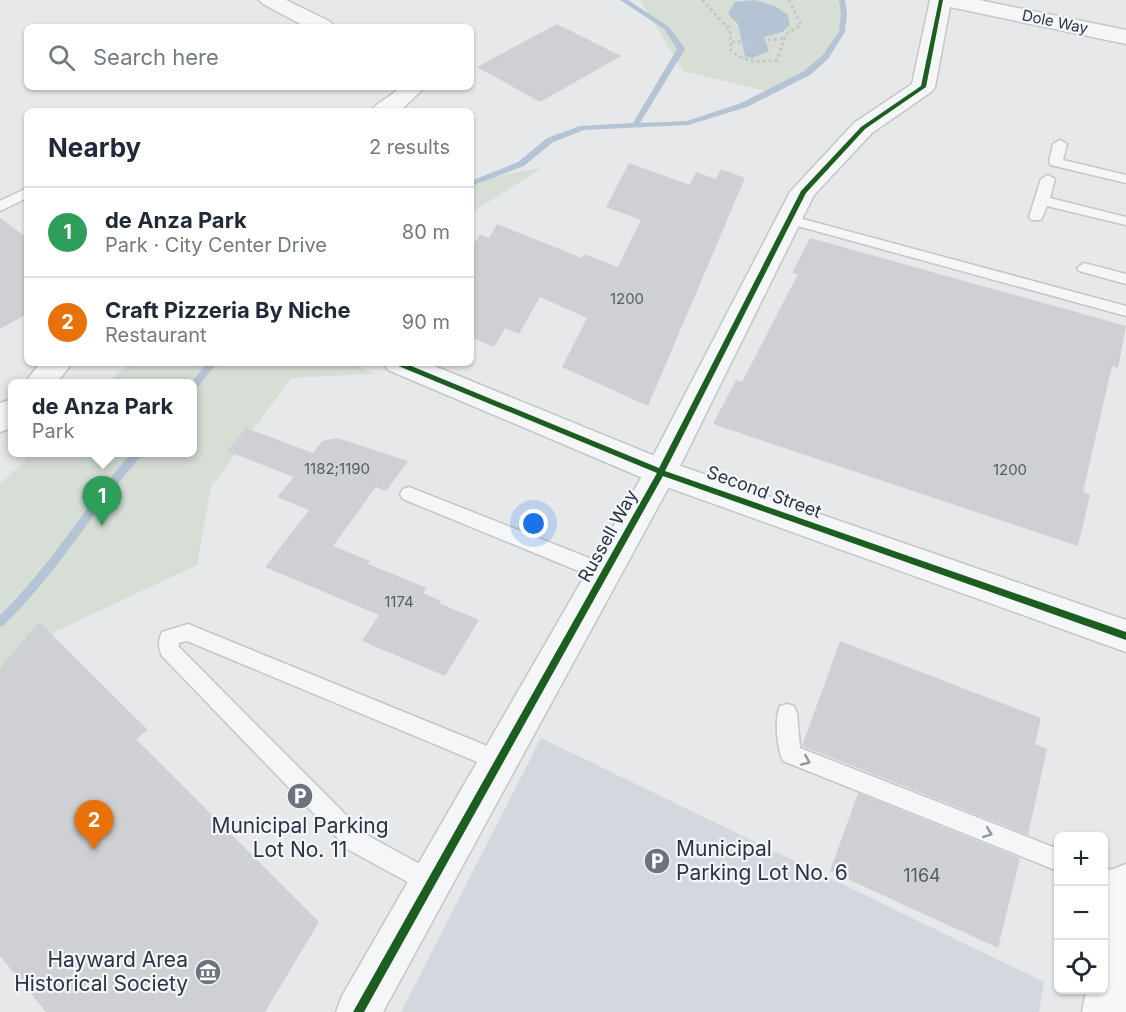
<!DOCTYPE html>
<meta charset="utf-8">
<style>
body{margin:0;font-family:Inter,sans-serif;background:#f6f6f7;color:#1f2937}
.controls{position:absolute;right:18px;bottom:18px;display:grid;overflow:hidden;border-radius:9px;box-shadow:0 2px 4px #0004}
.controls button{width:54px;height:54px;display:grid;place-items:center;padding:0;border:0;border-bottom:2px solid #e0e1e3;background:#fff;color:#1f2937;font:30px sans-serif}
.you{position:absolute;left:534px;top:524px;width:21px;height:21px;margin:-15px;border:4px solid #fff;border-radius:50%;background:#1a73e8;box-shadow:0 0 0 9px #1a73e833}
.badge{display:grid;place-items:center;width:39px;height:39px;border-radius:50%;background:#1a73e8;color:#fff;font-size:20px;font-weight:700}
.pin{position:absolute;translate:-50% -50px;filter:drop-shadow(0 2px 3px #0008)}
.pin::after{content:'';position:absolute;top:32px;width:21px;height:18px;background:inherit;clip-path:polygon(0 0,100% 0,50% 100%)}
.popup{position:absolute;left:8px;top:379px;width:189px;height:78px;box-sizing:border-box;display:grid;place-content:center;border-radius:9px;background:#fff;filter:drop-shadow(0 2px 4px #0005);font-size:20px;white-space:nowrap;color:#747a83}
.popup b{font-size:22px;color:#1f2937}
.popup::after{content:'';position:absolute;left:50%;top:100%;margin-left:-12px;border:12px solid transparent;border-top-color:#fff}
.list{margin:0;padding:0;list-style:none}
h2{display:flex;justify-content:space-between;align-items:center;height:78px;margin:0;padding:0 24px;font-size:26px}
h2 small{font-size:20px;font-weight:400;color:#747a83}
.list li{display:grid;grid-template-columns:39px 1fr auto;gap:18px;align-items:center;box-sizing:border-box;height:90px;padding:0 24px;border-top:2px solid #e0e1e3}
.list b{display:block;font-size:22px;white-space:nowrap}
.list p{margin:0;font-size:20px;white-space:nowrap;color:#747a83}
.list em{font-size:20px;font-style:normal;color:#747a83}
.icon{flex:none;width:33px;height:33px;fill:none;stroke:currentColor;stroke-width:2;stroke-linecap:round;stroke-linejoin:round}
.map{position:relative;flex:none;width:1126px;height:1012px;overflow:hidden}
.search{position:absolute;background:#fff;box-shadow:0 2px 4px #0004;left:24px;top:24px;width:450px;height:66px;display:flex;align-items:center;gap:15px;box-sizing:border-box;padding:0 21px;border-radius:9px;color:#747a83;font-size:22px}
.panel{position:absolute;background:#fff;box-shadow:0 2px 4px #0004;left:24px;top:108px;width:450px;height:258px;border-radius:9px}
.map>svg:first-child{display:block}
.built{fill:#d4d7dd}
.green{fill:#d6ded6}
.water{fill:#b4c4d5}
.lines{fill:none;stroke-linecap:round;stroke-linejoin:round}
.stream{fill:#b4c4d5;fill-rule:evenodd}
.building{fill:#ced0d3}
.service-casing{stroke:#c4c6c8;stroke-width:3}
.minor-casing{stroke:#c4c6c8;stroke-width:3}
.tertiary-casing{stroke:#c4c6c8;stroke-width:3}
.secondary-casing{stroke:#c4c6c8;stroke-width:3}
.path{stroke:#c5c6ca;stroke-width:3;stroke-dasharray:3 3;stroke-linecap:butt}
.service{fill:#f5f6f7;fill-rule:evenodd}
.minor{fill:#f5f6f7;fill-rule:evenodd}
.tertiary{fill:#f5f6f7;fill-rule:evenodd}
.secondary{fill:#f8f8f8;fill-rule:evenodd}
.cycleway-casing{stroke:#f4f6f9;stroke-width:3}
.cycleway{fill:#1b5e20;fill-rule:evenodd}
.oneway{stroke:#90959e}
.labels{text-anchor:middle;stroke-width:4.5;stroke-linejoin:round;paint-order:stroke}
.far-street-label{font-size:15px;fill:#2b3445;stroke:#f4f6f9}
.number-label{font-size:15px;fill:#545c69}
.street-label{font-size:18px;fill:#2b3445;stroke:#f4f6f9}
.near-number-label{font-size:18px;fill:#545c69}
.near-poi-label{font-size:21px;fill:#2b3445;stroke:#f4f6f9}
</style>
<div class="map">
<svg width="1126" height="1012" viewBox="0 0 1126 1012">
<rect width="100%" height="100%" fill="#e6e8ea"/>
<path class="built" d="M 541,738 L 1044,982 L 1039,1012 L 401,1012 Z"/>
<path class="green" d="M 640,0 L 842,0 L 842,7 L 846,15 L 842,32 L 819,64 L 798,77 L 766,91 L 683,71 Z
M 542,168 L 471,213 L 471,180 Z
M 130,363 L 351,363 L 374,374 L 291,378 L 211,487 L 197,565 L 56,631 L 0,692 L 0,484 L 33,453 L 192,452 L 192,384 L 107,383 Z"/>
<path class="water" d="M 754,0 L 775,6 L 788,15 L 790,25 L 782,32 L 764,37 L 769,51 L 752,58 L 745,56 L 738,24 L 728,14 L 735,2 Z"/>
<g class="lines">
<path class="stream" d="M 620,0 L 628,0 L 669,27 L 685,49 L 640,123 L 687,121 L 741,103 L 804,71 L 822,56 L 839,32 L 841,14 L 839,0 L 845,0 L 847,14 L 845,32 L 828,59 L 810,75 L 747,107 L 688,125 L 584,130 L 553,142 L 524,166 L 471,186 L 471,181 L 518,162 L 547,138 L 580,126 L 633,123 L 677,49 L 664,29 Z
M 207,363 L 217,363 L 195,390 L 192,391 L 192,384 L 190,384 Z
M 132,452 L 143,452 C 132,469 117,483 105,500 C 73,543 43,587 4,625 L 0,627 L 0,615 C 51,566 86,505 132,452 Z"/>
</g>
<path class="building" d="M 557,24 L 621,56 L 540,102 L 477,67 Z
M 629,163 L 690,185 L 696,172 L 716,179 L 721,169 L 745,178 L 648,406 L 562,367 L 587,318 L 540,297 L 519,334 L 505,328 L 494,347 L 471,337 L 471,248 L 480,234 L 489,238 L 497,224 L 582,258 L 584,254 L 618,267 L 641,220 L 606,207 Z
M 0,218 L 27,238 L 27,314 L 0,329 Z
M 810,238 L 1126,326 L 1118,368 L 1112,366 L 1083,492 L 1090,495 L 1078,546 L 713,424 L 736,380 L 742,382 L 769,330 L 798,274 L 792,273 Z
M 246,428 L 313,453 L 322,441 L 337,438 L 408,461 L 386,491 L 376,487 L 333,546 L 370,561 L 368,564 L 427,588 L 423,593 L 441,601 L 439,603 L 479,620 L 445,676 L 362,641 L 379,615 L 265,567 L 309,510 L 277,497 L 294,477 L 227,451 Z
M 39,622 L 148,730 L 136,739 L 319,922 L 265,1012 L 46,1012 L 0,956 L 0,668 Z
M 840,641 L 1041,718 L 1035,744 L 1047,749 L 1028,835 L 802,746 Z
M 858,793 L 1020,858 L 998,948 L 830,871 Z"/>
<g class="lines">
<defs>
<path id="service" d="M 1060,140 L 1067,144 L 1063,160 L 1126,175 L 1126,183 L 1051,165 L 1049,162 L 1053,144 Z
M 1048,175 L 1055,179 L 1050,198 L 1126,217 L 1126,225 L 1047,206 L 1041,220 L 1031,220 L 1029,217 L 1041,179 Z
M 27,188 L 27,198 L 0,211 L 0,201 Z
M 788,215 L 1126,306 L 1126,316 L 783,222 L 781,219 Z
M 1084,263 L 1126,274 L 1126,284 L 1079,271 L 1077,268 Z
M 409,487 L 612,567 L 614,573 L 612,579 L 605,581 L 598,579 L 403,499 L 400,494 L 403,489 Z
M 188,624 L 507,754 L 510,761 L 507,768 L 499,771 L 187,641 L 179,643 L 179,647 L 365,834 L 440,875 L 443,883 L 440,891 L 432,894 L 424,891 L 349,850 L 162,656 C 158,648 158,640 162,632 Z
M 787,704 L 794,706 L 797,713 L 800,748 L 1058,849 L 1058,871 L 783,761 C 777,748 774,720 780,706 Z
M 1104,867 L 1126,876 L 1126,898 L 1104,889 Z"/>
<path id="minor" d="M 259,0 L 286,0 L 331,22 L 334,27 L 306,27 L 263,4 Z
M 930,0 L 979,0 L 1126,30 L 1126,44 L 950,7 L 935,87 L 931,92 L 872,133 L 814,195 L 677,472 L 383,1012 L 336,1012 L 342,996 L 648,466 L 790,192 L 854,123 L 912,84 Z
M 396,87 L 420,87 L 421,91 L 400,111 L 371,111 C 377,102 389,98 397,90 Z"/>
<path id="tertiary" d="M 40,363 L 72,363 L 56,384 L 24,384 Z
M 383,363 L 427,363 L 672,463 L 1126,620 L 1126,652 L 650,481 L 388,370 Z
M 12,399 L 12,428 L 0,432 L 0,403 Z"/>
<path id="secondary" d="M 1126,864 L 1126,1012 L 1082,1012 L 1086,990 L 1104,990 L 1104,893 L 1111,870 Z"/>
</defs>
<use href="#service" class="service-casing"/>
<use href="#minor" class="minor-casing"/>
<use href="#tertiary" class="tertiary-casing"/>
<use href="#secondary" class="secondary-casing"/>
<path class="path" d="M 702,0 L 730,30 L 731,51 C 746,62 759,63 777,60 L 786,34 L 801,25 L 789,0
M 732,42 L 783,39"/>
<use href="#service" class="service"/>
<use href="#minor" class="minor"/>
<use href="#tertiary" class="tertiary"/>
<use href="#secondary" class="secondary"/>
<defs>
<path id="cycleway" d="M 939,0 L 943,0 L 926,87 L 865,129 L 806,193 L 665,471 L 1126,632 L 1126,640 L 663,476 L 364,1012 L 353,1012 L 657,473 L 396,365 L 395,363 L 404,363 L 659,468 L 801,191 L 861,127 L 921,86 Z"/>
</defs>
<use href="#cycleway" class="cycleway-casing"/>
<use href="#cycleway" class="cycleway"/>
</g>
<defs><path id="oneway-chevron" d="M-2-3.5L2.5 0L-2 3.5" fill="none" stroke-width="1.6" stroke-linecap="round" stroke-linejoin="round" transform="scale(1.5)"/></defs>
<g class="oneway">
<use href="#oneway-chevron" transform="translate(806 761) rotate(23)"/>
<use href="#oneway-chevron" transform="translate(988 833) rotate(21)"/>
</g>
<defs>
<symbol id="parking-disc" viewBox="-11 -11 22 22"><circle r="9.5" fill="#6c737f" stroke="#f4f6f9"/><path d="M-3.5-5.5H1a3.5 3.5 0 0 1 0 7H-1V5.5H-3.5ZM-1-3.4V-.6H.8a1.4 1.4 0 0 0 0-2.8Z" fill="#fff"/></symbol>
<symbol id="museum-disc" viewBox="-11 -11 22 22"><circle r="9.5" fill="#6c737f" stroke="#f4f6f9"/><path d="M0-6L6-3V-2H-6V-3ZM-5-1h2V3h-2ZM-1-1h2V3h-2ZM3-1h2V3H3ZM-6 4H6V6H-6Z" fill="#fff"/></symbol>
</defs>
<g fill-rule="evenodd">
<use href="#parking-disc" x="285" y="781" width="30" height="30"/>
<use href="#parking-disc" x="642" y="846" width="30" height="30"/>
<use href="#museum-disc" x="193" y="957" width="30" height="30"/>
</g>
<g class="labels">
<g class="far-street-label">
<text transform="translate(1055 22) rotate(12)" y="5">Dole Way</text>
</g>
<g class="number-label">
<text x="627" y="304">1200</text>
<text x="337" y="474">1182;1190</text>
<text x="1010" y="475">1200</text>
<text x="399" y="607">1174</text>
</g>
<g class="street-label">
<text transform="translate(764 492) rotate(20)" y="6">Second Street</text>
<text transform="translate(608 536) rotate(-61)" y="6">Russell Way</text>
</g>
<g class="near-number-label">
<text x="922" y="882">1164</text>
</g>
<g class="near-poi-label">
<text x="300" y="833">Municipal Parking<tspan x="300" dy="24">Lot No. 11</tspan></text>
<text x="676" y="856" text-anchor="start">Municipal<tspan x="676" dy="24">Parking Lot No. 6</tspan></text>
<text x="188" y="967" text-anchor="end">Hayward Area<tspan x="188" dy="24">Historical Society</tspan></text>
</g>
</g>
</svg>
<div class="controls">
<button>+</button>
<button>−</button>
<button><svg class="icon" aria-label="locate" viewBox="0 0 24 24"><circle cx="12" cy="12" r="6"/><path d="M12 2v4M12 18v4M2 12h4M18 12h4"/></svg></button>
</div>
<div class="you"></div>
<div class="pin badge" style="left:102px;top:526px;background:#2e9e5b">1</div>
<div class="popup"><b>de Anza Park</b>Park</div>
<div class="pin badge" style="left:94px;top:850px;background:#e8710a">2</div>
<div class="search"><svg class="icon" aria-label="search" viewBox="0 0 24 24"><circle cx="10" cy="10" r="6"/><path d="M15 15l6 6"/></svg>Search here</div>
<section class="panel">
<h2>Nearby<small>2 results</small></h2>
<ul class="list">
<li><span class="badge" style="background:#2e9e5b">1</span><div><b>de Anza Park</b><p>Park · City Center Drive</p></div><em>80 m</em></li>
<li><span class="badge" style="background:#e8710a">2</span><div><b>Craft Pizzeria By Niche</b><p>Restaurant</p></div><em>90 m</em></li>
</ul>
</section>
</div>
